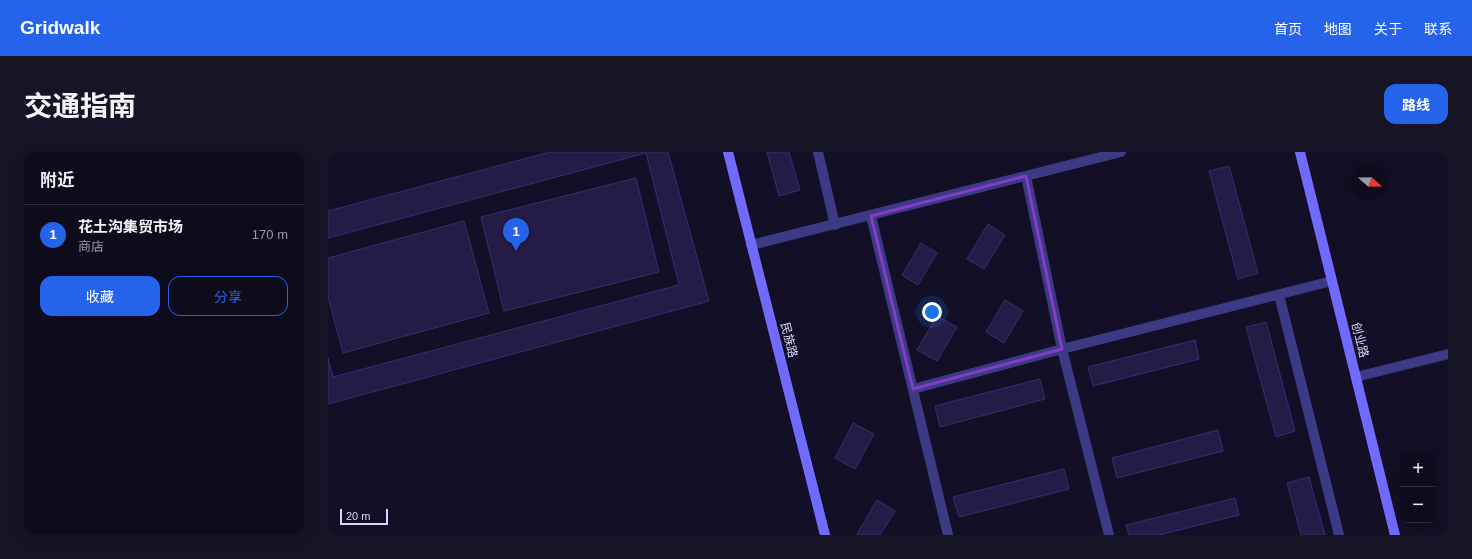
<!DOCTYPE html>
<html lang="zh">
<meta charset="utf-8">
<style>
body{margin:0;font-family:Helvetica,"Noto Sans SC",sans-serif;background:#171425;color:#f1f3f6}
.controls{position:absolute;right:12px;bottom:12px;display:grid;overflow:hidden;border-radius:8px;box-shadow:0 4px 16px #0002}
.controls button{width:36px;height:36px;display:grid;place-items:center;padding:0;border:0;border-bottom:1px solid #2e2b3b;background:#0e0b1c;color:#f1f3f6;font:20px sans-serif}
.compass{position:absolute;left:1024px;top:12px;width:36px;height:36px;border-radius:50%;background:#0e0b1c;box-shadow:0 4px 16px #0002;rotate:110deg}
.scale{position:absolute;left:12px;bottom:10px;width:48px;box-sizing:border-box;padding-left:4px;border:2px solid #d9d4ff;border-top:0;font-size:11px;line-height:14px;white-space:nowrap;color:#d9d4ff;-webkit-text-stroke:3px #130f26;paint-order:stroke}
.you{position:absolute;left:604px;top:160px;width:14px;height:14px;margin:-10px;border:3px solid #fff;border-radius:50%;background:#1a73e8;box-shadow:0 0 0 6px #1a73e833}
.badge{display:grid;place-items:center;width:26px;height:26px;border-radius:50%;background:#2563eb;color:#fff;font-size:13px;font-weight:700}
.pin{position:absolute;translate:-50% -33px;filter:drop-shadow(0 1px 2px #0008)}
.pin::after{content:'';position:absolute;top:21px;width:14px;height:12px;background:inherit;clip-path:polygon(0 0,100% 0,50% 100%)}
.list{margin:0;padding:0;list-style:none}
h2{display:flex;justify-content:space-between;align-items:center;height:52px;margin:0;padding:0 16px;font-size:17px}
h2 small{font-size:13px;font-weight:400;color:#9b9ba3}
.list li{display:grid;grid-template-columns:26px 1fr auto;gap:12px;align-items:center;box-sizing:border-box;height:60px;padding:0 16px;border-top:1px solid #2e2b3b}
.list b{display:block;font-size:15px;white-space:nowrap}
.list p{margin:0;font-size:13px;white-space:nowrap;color:#9b9ba3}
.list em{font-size:13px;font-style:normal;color:#9b9ba3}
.actions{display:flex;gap:8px;padding:12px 16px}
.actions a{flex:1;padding:9px 0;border:1px solid #2563eb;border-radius:12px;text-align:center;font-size:14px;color:#2563eb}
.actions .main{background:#2563eb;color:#fff}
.map{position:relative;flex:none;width:1120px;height:383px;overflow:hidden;border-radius:12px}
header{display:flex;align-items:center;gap:24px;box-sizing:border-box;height:56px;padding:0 20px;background:#2563eb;color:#fff}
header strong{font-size:19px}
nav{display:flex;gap:22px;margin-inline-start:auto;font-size:14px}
.intro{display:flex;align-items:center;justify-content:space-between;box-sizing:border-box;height:96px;padding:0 24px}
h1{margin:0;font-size:28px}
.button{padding:10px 18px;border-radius:12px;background:#2563eb;color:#fff;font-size:14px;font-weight:700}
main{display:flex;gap:24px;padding:0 24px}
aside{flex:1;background:#0e0b1c;border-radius:12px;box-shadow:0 4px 16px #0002}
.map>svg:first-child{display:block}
.building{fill:#241b47;stroke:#3b2d73}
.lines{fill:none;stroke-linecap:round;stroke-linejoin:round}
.street{stroke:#3d3a85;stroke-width:10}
.secondary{stroke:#6f6bff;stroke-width:10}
.marked{fill:none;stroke:#843dc5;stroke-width:3;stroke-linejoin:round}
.labels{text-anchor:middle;stroke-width:3.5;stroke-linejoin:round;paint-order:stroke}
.street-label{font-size:12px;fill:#d9d4ff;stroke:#130f26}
</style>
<header>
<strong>Gridwalk</strong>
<nav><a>首页</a><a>地图</a><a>关于</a><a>联系</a></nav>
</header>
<div class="intro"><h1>交通指南</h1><a class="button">路线</a></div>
<main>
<aside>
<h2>附近<small></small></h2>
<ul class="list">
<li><span class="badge">1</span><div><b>花土沟集贸市场</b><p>商店</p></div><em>170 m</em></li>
</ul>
<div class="actions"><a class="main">收藏</a><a>分享</a></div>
</aside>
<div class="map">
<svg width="1120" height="383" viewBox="0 0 1120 383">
<rect width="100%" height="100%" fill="#130f26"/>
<path class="building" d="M 222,0 L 340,0 L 381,149 L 0,252 L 0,206 L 5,225 L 351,133 L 318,1 L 0,86 L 0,59 Z
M 439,0 L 461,0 L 472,38 L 451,44 Z
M 901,14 L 930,121 L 910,127 L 881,19 Z
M 308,26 L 331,120 L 176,159 L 153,65 Z
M 136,69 L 161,161 L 15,201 L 0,145 L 0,106 Z
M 660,72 L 677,83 L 656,117 L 639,107 Z
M 593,91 L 609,101 L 590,133 L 574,123 Z
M 677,148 L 695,159 L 676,191 L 658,180 Z
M 609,164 L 629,175 L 609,209 L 589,198 Z
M 938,170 L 967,279 L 948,285 L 918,175 Z
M 867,188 L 871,207 L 765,234 L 760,215 Z
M 712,227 L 717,247 L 612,275 L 607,254 Z
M 525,271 L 546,282 L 527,317 L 507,306 Z
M 890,278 L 895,299 L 789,326 L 784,306 Z
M 736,317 L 741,337 L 631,365 L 625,345 Z
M 981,325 L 997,383 L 973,383 L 959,331 Z
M 907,346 L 911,363 L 831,383 L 801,383 L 798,373 Z
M 549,348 L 567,359 L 552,383 L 532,383 L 529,382 Z"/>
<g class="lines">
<path class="street" d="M 490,0 L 507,73
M 698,24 L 734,197 L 781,383
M 543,64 L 620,383
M 423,93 L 793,0
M 951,143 L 1011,383
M 1028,225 L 1120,202
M 585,237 L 734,197 L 1004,129"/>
<path class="secondary" d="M 400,0 L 497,383
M 972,0 L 1067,383"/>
</g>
<path class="marked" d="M 698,24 L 734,197 L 585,237 L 543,64 Z"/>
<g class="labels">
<g class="street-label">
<text transform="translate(461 188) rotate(76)" y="4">民族路</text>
<text transform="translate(1032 188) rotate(76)" y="4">创业路</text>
</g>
</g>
</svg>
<div class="controls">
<button>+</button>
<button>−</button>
</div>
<svg class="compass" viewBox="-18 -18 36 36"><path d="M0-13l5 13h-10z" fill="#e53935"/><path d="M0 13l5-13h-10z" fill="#9b9ba3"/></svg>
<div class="scale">20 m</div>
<div class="you"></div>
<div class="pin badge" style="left:188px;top:99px">1</div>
</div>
</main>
